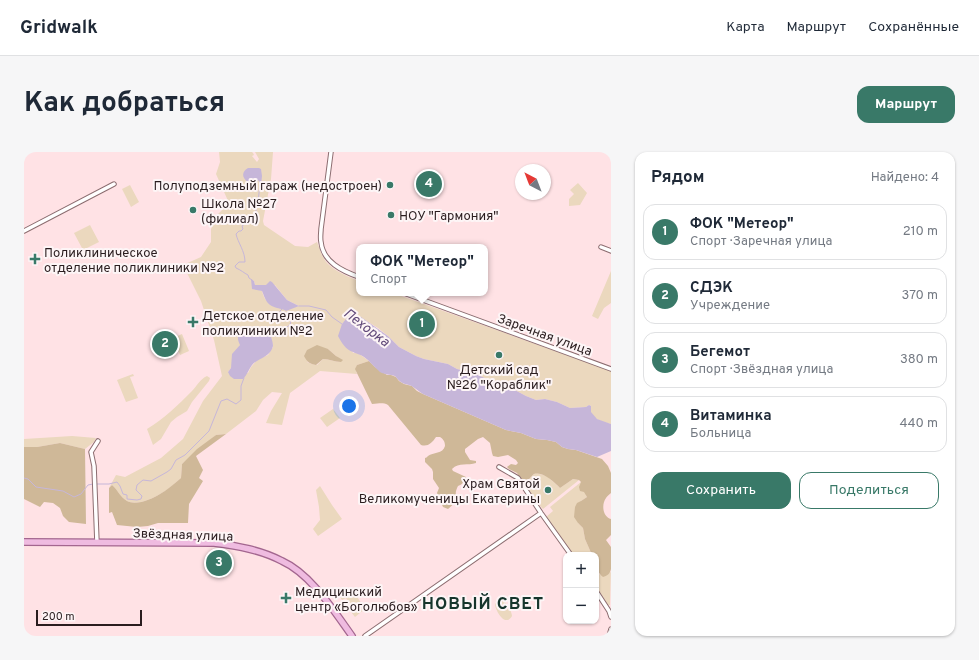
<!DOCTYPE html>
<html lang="ru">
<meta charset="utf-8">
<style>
body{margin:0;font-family:Overpass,sans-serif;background:#f6f6f7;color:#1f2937}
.controls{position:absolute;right:12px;bottom:12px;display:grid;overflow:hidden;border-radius:8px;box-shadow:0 1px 3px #0004}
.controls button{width:36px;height:36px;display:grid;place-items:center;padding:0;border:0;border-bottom:1px solid #e0e1e3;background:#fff;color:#1f2937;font:20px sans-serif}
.compass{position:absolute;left:491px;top:12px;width:36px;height:36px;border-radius:50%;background:#fff;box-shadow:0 1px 3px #0004;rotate:318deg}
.scale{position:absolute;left:12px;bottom:10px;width:106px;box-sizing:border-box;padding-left:4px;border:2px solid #2a1d1f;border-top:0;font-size:11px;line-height:14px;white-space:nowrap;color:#2a1d1f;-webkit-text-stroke:3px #fdf5f6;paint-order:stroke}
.you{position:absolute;left:325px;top:254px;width:14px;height:14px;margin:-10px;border:3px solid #fff;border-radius:50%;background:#1a73e8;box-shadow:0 0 0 6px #1a73e833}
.badge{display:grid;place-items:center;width:26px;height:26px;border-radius:50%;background:#397968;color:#fff;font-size:13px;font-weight:700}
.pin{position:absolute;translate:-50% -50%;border:2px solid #fff;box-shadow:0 1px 4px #0006}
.popup{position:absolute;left:332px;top:92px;width:132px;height:52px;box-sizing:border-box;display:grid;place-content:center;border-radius:8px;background:#fff;filter:drop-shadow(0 1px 3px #0005);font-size:13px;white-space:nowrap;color:#747a83}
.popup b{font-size:15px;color:#1f2937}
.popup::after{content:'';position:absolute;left:50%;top:100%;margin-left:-8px;border:8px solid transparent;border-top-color:#fff}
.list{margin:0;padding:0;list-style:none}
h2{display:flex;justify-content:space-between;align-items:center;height:52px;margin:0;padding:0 16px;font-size:17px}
h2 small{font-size:13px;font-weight:400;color:#747a83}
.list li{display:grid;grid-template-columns:26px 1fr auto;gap:12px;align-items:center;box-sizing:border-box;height:56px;margin:0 8px 8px;padding:0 8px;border:1px solid #e0e1e3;border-radius:12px}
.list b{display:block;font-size:15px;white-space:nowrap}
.list p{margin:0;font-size:13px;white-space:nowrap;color:#747a83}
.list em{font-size:13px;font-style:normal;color:#747a83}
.actions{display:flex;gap:8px;padding:12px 16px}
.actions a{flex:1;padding:9px 0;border:1px solid #397968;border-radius:12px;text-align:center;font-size:14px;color:#397968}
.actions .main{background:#397968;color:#fff}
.map{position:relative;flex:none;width:587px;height:484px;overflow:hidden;border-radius:12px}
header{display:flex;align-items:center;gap:24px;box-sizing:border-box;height:56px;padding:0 20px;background:#fff;border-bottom:1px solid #e0e1e3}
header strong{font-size:19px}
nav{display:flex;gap:22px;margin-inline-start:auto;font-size:14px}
.intro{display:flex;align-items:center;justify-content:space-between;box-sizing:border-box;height:96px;padding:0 24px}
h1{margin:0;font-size:28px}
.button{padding:10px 18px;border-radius:12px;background:#397968;color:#fff;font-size:14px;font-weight:700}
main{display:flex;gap:24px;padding:0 24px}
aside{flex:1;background:#fff;border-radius:12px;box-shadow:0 1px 3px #0004}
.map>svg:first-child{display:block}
.green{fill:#ebd8be;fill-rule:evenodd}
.forest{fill:#cfb898}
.water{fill:#c6b6d9}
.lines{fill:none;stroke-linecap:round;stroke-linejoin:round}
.stream{stroke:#c6b6d9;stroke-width:1}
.street-casing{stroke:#8c6d70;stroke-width:5.5}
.primary-casing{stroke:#a3668f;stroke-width:8}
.street{stroke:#fff;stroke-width:3.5}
.primary{stroke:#efbbe0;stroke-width:5.5}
.poi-dot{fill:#397968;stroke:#fdf5f6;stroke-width:1.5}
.labels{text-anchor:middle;stroke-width:4;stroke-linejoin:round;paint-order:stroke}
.poi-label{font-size:13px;fill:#2a1d1f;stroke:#fdf5f6;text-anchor:start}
.street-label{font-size:13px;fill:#2a1d1f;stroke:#fdf5f6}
.water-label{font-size:14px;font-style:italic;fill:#614a7a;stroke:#fdf5f6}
.district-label{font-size:17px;font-weight:bold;letter-spacing:1px;fill:#16352c;stroke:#fdf5f6}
</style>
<header>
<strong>Gridwalk</strong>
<nav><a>Карта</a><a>Маршрут</a><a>Сохранённые</a></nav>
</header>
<div class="intro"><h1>Как добраться</h1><a class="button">Маршрут</a></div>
<main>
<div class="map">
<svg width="587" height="484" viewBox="0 0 587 484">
<rect width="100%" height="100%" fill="#ffe2e5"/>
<path class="green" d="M 195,0 L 228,0 L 229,1 L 230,3 L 228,4 L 233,10 L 235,7 L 231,0 L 249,0 L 247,27 L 239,69 L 240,73 L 271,94 L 284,95 L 293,90 C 296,97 298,106 304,112 C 312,120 325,125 335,129 L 335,141 L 369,141 L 587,219 L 587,272 C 580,270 570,268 567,261 C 567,259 567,256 567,254 L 565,253 L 562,255 L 546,256 L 533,250 L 521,247 L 512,248 L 502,244 L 487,236 L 471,229 L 463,227 L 449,221 L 433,217 L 424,212 L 400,207 L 392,204 L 375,195 L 364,184 L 354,176 L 331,162 L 323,167 L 318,172 L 329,201 L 334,201 L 345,209 L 333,213 L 332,219 L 333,222 L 296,219 L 266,241 L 258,273 L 242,271 L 247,259 L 258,241 L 248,240 L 239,248 L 232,259 L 202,282 L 192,283 L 158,312 L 157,326 C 150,332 144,338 136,342 C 128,347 112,354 103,349 C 96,345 94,338 88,333 L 85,336 L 92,323 L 101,325 L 137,306 L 159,287 L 179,249 L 198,224 L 190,188 L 177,149 L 159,113 L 177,105 L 187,90 L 187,77 L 193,63 L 205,51 L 192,22 L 196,10 ZM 228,128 L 230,129 L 231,133 L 251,133 L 263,148 L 275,154 C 264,156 249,159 242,148 C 240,146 239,142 238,139 L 232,137 ZM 247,185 L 249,195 L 244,203 L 233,208 L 227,215 L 224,221 L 204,220 L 207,216 L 216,193 ZM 304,197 L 312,204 L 317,210 C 310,210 306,207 299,207 L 293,213 L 288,212 L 283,210 Z
M 554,31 L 563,41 L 556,53 L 545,54 L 545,47 L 550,42 L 546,38 Z
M 106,33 L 115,50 L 107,55 L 98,37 Z
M 66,73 L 75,90 L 59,98 L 50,81 Z
M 587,119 L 587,151 L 580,156 L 574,167 L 568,164 Z
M 158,182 L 165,199 L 156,203 L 149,186 Z
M 109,222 L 110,224 L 106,225 L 114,246 L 102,250 L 93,228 Z
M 183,224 L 186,226 L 185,229 L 168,250 L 163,259 L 153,265 L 147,270 L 137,287 L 129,293 L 123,277 C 140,267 154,253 168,239 C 173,234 176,227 183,224 Z
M 309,257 L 316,266 L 303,275 L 296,266 Z
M 48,284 L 72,286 L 70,290 L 61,297 L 36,291 L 13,295 L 0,295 L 0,287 Z
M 512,321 L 523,324 L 536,336 L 549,327 L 555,328 L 519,357 L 517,355 L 496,326 L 503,329 C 507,327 506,324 512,321 Z
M 557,330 L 563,345 L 557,349 L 554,371 L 559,376 L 561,387 L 568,403 L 550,403 L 522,365 L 529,359 L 526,355 Z
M 296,334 L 308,353 L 318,367 L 294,384 L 289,377 L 296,368 L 295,355 L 292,338 Z
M 572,413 L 576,423 L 587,420 L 587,417 L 586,453 L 584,453 L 572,434 Z
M 328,437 L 341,457 L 331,465 L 327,460 L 328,455 L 322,446 L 318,448 L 316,445 Z
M 474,448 C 475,448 476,448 477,448 C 482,448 488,460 488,464 C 487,466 485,468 483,468 C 477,469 471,456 471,452 Z"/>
<path class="forest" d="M 293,193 L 304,197 L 312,204 L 319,208 L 317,210 C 310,210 306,207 299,207 L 292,213 C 286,212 283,210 280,204 L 283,198 Z
M 345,209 L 351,215 L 363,223 L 367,223 L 372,225 L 375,229 L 380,232 L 388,234 L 393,239 L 399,242 L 482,278 L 497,281 L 512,287 L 523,288 L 532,290 L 538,295 L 544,297 L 552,298 L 578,307 L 584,314 L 587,321 L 587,341 C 585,343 583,344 582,346 C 577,353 579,365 587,367 L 587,383 L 582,388 L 587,395 L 587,417 C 586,422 583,424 579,425 C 572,420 572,411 572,403 L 568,403 L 561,387 L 559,376 L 554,371 L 550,365 L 551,355 L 553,351 L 557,349 L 563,345 L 560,340 L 556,339 L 555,335 L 557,330 L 555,328 L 549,327 L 536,336 C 530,330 519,319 510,322 C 507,324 506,327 503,329 L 496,326 L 493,321 L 485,317 L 483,315 L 487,312 L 492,313 L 494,311 L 492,308 L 484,303 L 474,305 L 469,304 L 468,301 L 466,291 L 459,285 L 454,287 L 441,297 L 441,300 L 446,308 L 452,309 L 452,311 C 444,314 435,310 428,317 L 429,319 L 442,325 C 440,330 439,332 434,334 C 431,340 431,342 434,348 L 424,357 L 419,355 L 413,341 L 415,336 L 409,327 L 409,320 L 408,317 L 401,310 L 401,306 C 402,306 403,305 404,304 C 409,300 419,302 421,294 C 421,289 419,287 416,285 L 412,285 C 408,291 404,295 397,293 L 364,253 C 358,250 355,252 348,252 L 331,217 L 333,213 Z
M 202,282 L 172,304 L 179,318 L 175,326 L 179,329 L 165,352 L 164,371 L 134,371 L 124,374 L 113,375 L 93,373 L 88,360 L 85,361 L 85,336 L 88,333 C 94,338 96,345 103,349 C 112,354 128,347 136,342 C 143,338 150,332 157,326 L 158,312 L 173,297 L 192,283 Z
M 36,291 L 61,297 L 62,372 L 45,370 L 39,364 L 36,356 L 29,351 L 20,350 L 16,355 L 0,347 L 0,295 L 13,295 Z"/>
<path class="water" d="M 224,16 L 235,16 L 237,17 L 238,24 L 237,33 L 234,28 L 232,30 L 228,27 L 224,30 C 218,26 217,20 224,16 Z
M 227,127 L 230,129 L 231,133 L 242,133 L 246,129 L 248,130 L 263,148 L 275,154 L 262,159 C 258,156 254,157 250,155 C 242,152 241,146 238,139 L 228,137 Z
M 326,162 L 331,162 L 337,165 L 364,184 L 375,195 L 392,204 L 400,207 L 424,212 L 433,217 L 449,221 L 463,227 L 471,229 L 487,236 L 502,244 L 512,248 L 521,247 L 533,250 L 546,256 L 562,255 L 565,253 L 567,254 L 567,260 L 573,267 L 587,272 L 587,299 L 573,305 L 552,298 L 544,297 L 538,295 L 532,290 L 523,288 L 512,287 L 497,281 L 482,278 L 399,242 C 395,240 393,237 389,235 C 386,232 381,233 377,230 C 375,229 373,226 371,224 C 366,222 361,223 356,220 C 350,215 346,209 340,205 C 336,202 333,202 329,200 C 322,198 317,190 314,184 L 318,172 Z
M 219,176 C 231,176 237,178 247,185 C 248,187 249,192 249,194 C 247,205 234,206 228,213 C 225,217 223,223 219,227 L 210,227 L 206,224 L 204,220 L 207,216 L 208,202 L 216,193 C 212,184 214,183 219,176 Z"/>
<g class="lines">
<path class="stream" d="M 228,128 L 225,126 L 224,123 C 220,121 217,118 212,116 L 211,114 L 215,110 L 221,110 C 221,99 214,91 212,82 L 215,79 L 217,79 L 219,77 L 218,74 L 222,71 L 222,68 L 226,67 L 227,64 L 230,63 L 232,60 L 232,53 L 234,51 L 236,31
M 275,154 L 285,154 L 302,158 L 308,165 L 318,172
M 247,185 L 266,173 L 267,169 L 261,163 L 256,161 L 256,159 L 258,157
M 0,326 L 4,327 L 12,335 L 39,339 L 50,345 L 57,342 L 64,333 L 69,332
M 72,332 L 85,332 L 93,330 L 96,334 L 99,342 L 103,343 L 103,347 L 113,348 L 117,347 L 118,344 L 112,338 L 113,333 L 119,328 L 127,329 L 143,320 L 147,317 L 152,308 L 161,303 L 185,279 L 197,249 L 203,247 L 212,252 L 217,248 L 217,234 L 220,226"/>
<defs>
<path id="street" d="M 307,0 L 297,77 C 297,81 296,85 297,90 C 299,110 318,119 335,125
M 0,79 L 90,32
M 577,95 L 587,99
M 380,141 L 587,217
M 475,315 L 494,326 L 517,361 L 547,403
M 73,391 L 70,314 L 67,300 L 74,289
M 572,439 L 585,459 L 587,465
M 341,484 L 517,361
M 585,484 L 587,477"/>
<path id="primary" d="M 0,390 L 190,391 C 214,394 237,398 258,409 C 287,422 310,459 328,484"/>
</defs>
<use href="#street" class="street-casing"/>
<use href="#primary" class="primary-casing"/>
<use href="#street" class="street"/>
<use href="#primary" class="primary"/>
</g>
<g class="poi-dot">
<circle cx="366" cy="33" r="4"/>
<circle cx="169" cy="58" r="4"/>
<circle cx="367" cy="63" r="4"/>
<path d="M9 101h4v4h4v4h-4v4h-4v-4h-4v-4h4z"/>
<path d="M167 164h4v4h4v4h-4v4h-4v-4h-4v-4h4z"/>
<circle cx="475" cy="203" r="4"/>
<circle cx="524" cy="338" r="4"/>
<path d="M260 440h4v4h4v4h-4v4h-4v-4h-4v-4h4z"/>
</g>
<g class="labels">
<g class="poi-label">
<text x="358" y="38" text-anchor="end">Полуподземный гараж (недостроен)</text>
<text x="177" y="56">Школа №27<tspan x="177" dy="15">(филиал)</tspan></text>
<text x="375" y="68">НОУ "Гармония"</text>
<text x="20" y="105">Поликлиническое<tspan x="20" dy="15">отделение поликлиники №2</tspan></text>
<text x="178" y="168">Детское отделение<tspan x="178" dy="15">поликлиники №2</tspan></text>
<text x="475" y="222" text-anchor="middle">Детский сад<tspan x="475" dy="15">№26 "Кораблик"</tspan></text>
<text x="516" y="336" text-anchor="end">Храм Святой<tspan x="516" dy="15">Великомученицы Екатерины</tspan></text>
<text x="271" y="444">Медицинский<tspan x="271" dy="15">центр «Боголюбов»</tspan></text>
</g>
<g class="street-label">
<text transform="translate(521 182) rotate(20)" y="5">Заречная улица</text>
<text transform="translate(159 382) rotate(2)" y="5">Звёздная улица</text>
</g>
<g class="water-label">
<text transform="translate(343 175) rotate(37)" y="5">Пехорка</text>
</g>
<g class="district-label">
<text x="459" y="457">НОВЫЙ СВЕТ</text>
</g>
</g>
</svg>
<div class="controls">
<button>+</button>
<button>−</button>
</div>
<svg class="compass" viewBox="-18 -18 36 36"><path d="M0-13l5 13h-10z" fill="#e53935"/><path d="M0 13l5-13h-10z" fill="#747a83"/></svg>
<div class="scale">200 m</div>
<div class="you"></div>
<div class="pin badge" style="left:398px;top:172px">1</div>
<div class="popup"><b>ФОК &quot;Метеор&quot;</b>Спорт</div>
<div class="pin badge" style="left:141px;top:192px">2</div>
<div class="pin badge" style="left:195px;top:411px">3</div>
<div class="pin badge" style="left:405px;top:32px">4</div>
</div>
<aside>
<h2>Рядом<small>Найдено: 4</small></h2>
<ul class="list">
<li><span class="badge">1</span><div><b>ФОК &quot;Метеор&quot;</b><p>Спорт · Заречная улица</p></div><em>210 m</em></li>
<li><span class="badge">2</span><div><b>СДЭК</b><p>Учреждение</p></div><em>370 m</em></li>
<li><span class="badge">3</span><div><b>Бегемот</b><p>Спорт · Звёздная улица</p></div><em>380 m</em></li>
<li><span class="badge">4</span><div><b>Витаминка</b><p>Больница</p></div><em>440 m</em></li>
</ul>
<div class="actions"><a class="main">Сохранить</a><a>Поделиться</a></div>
</aside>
</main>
